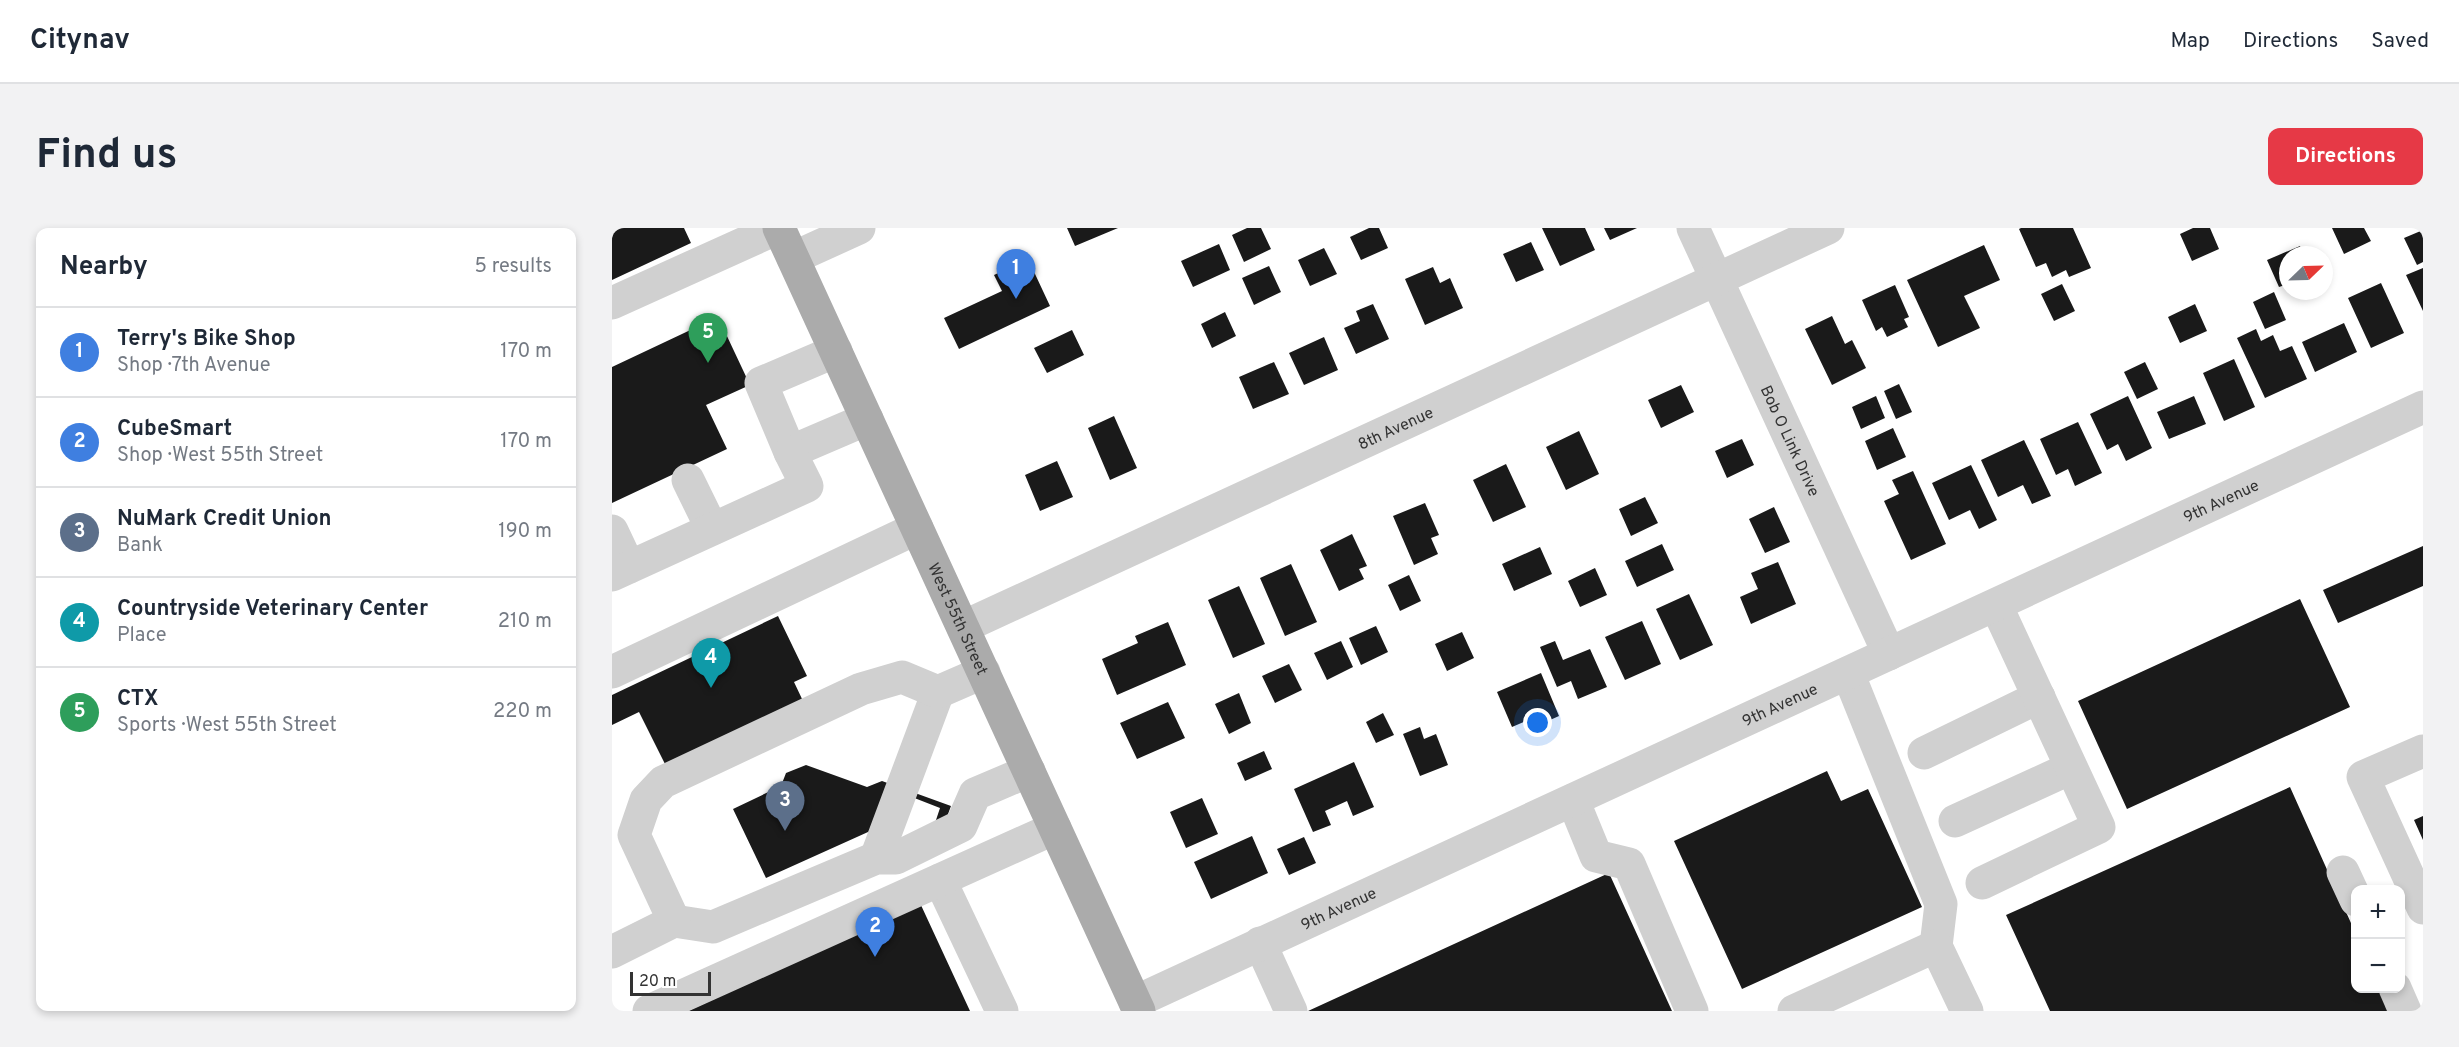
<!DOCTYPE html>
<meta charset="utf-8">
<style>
body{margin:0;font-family:Overpass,sans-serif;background:#f2f2f3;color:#1f2937}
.controls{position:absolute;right:18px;bottom:18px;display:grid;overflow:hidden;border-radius:12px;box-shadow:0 3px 9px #0003}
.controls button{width:54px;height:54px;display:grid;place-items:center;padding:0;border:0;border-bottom:2px solid #e0e1e3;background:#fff;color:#1f2937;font:30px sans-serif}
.compass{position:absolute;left:1667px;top:18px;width:54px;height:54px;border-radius:50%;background:#fff;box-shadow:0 3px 9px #0003;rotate:67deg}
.scale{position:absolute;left:18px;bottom:15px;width:81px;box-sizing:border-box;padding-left:6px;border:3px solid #333;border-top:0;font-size:16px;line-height:21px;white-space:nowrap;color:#333;-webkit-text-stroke:4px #fff;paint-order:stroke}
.you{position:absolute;left:926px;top:495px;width:21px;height:21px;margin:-15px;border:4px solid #fff;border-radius:50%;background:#1a73e8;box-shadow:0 0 0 9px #1a73e833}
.badge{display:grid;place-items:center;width:39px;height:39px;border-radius:50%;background:#e63946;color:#fff;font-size:20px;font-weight:700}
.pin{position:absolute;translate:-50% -50px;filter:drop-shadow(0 2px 3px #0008)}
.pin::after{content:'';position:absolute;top:32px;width:21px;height:18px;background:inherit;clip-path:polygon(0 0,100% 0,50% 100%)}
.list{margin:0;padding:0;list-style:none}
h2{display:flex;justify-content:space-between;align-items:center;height:78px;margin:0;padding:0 24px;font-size:26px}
h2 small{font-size:20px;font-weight:400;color:#747a83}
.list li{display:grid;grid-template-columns:39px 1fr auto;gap:18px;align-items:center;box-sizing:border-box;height:90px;padding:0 24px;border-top:2px solid #e0e1e3}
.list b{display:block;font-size:22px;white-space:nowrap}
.list p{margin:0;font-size:20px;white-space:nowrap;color:#747a83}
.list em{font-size:20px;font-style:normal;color:#747a83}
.map{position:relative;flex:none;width:1811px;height:783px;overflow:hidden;border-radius:12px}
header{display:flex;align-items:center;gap:36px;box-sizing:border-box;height:84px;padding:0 30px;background:#fff;border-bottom:2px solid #e0e1e3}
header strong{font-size:28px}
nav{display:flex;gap:33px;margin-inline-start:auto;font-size:21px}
.intro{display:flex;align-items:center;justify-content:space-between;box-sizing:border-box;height:144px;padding:0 36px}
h1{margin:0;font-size:42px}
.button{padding:15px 27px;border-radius:12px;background:#e63946;color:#fff;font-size:21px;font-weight:700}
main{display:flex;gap:36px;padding:0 36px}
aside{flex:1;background:#fff;border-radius:12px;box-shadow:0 3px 9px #0003}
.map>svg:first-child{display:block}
.building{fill:#1a1a1a}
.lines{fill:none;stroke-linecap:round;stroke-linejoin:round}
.minor{stroke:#d0d0d0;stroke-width:33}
.major{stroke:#ababab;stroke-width:33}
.labels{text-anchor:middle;stroke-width:6;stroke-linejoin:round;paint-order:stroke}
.street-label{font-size:16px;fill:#333;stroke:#fff}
</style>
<header>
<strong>Citynav</strong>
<nav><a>Map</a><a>Directions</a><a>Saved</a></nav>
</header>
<div class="intro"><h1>Find us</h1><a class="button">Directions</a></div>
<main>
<aside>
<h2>Nearby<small>5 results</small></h2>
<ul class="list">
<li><span class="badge" style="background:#3f7fe0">1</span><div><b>Terry's Bike Shop</b><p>Shop · 7th Avenue</p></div><em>170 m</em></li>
<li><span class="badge" style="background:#3f7fe0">2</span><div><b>CubeSmart</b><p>Shop · West 55th Street</p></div><em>170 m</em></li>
<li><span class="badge" style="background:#5c6f8a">3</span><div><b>NuMark Credit Union</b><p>Bank</p></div><em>190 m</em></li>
<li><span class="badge" style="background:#0f9aa8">4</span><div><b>Countryside Veterinary Center</b><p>Place</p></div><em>210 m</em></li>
<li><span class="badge" style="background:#2e9e5b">5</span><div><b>CTX</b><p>Sports · West 55th Street</p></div><em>220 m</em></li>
</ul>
</aside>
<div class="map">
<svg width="1811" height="783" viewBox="0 0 1811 783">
<rect width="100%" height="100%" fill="#fff"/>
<path class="building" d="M 0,0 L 72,0 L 79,15 L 0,52 Z
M 455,0 L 506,0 L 463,18 Z
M 635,0 L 649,0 L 659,21 L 632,34 L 620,7 Z
M 757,0 L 767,0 L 776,20 L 749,32 L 738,9 Z
M 930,0 L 973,0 L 983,22 L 948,38 Z
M 992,0 L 1025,0 L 998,12 Z
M 1409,0 L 1461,0 L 1479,40 L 1457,49 L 1454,42 L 1440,49 L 1434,35 L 1424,39 L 1407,1 Z
M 1581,0 L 1598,0 L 1607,21 L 1580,33 L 1568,6 Z
M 1720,0 L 1752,0 L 1759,13 L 1732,26 Z
M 1811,2 L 1811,34 L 1805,37 L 1792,10 Z
M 919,14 L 932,42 L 904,54 L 891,26 Z
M 607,16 L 618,42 L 581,59 L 569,33 Z
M 1372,17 L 1388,52 L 1352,68 L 1368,100 L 1326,119 L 1295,52 Z
M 1688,18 L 1692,27 L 1676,27 L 1676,56 L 1667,59 L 1655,32 Z
M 712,20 L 725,46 L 698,58 L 686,32 Z
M 416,31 L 438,78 L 347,121 L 332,90 L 390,63 L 382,47 Z
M 657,38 L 669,64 L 642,77 L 630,50 Z
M 821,39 L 828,55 L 838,50 L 851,80 L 813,97 L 793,51 Z
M 1811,40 L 1811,83 L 1794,47 Z
M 1769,55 L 1792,105 L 1759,120 L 1736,70 Z
M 1450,56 L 1463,83 L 1442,93 L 1429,66 Z
M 1283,57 L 1297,89 L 1292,91 L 1296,99 L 1275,109 L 1270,99 L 1264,103 L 1250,72 Z
M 1662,64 L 1674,92 L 1653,101 L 1641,74 Z
M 761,76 L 777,111 L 744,126 L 732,100 L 748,93 L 744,83 Z
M 1583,76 L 1595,103 L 1568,115 L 1556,89 Z
M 613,84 L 624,108 L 600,120 L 589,96 Z
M 1220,88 L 1233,116 L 1240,112 L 1254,140 L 1220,157 L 1193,101 Z
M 106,89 L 138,157 L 94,177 L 115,221 L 0,275 L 0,139 Z
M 1732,95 L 1745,124 L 1703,144 L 1690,114 Z
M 1644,101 L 1649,113 L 1661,107 L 1668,123 L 1680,118 L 1695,151 L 1653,170 L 1625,110 Z
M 460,102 L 472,127 L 435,145 L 422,120 Z
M 712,109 L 726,142 L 692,157 L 677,125 Z
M 1622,131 L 1643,179 L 1612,193 L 1591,145 Z
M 662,134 L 677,166 L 641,181 L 627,149 Z
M 1533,134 L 1546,161 L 1525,171 L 1512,144 Z
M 1287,156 L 1300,184 L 1284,191 L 1272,163 Z
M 1069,157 L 1082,184 L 1049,200 L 1036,172 Z
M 1264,168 L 1273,190 L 1249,201 L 1240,179 Z
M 1516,168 L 1540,220 L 1514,233 L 1506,216 L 1495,222 L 1478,186 Z
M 1582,168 L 1594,196 L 1557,211 L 1545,184 Z
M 502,188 L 525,240 L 498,252 L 476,200 Z
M 1466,194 L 1490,245 L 1463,258 L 1456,241 L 1444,247 L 1428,211 Z
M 1281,200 L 1294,229 L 1265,242 L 1253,213 Z
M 967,203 L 987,246 L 954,262 L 934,219 Z
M 1130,211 L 1142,237 L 1115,250 L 1103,223 Z
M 1412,212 L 1439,268 L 1420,276 L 1411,257 L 1386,269 L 1369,232 Z
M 445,233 L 461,269 L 428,283 L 413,247 Z
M 894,236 L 914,279 L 881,294 L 861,252 Z
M 1359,237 L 1385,292 L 1367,301 L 1358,282 L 1337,292 L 1320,255 Z
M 1301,243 L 1334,316 L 1299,332 L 1272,273 L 1287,266 L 1280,252 Z
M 1033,269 L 1046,295 L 1019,308 L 1007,281 Z
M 813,275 L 827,307 L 819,310 L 826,326 L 802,337 L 781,288 Z
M 1162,279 L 1178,314 L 1153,325 L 1137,291 Z
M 740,306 L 755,338 L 747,341 L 752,351 L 727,363 L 708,322 Z
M 1050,316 L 1062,342 L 1025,359 L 1013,333 Z
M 1811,318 L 1811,358 L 1726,395 L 1711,362 Z
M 928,319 L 940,346 L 902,363 L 890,336 Z
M 1166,334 L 1184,376 L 1139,396 L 1128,369 L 1146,361 L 1139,345 Z
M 679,336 L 705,394 L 673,408 L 648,350 Z
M 983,340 L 995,367 L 968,379 L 956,353 Z
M 797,347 L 809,373 L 788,383 L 776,357 Z
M 627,358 L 653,416 L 621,430 L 596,372 Z
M 1077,366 L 1101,417 L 1068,432 L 1044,381 Z
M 1688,371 L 1738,479 L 1515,581 L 1466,473 Z
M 166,388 L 195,448 L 182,454 L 191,473 L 54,538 L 27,484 L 0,497 L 0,467 Z
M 1030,393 L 1049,436 L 1013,452 L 993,409 Z
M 556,394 L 574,437 L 505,467 L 490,431 L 526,415 L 523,408 Z
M 764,398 L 776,424 L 749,437 L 737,410 Z
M 850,404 L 862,430 L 835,443 L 823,416 Z
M 729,413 L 741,439 L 715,452 L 702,425 Z
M 943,413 L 951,432 L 978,421 L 995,459 L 966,471 L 959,453 L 945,459 L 928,419 Z
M 677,436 L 690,462 L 663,475 L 650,448 Z
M 929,445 L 947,488 L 918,501 L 914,493 L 900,499 L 885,464 Z
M 627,465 L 639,495 L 617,506 L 603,476 Z
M 556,474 L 573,510 L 525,531 L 508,495 Z
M 771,485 L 782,507 L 764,515 L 754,494 Z
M 808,499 L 812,511 L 824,506 L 836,537 L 808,548 L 791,506 Z
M 652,523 L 660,541 L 633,553 L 625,535 Z
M 742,534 L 762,579 L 741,588 L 735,573 L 713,583 L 719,597 L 701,604 L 682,561 Z
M 194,537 L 255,559 L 270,553 L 339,578 L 332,597 L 323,595 L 328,580 L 287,564 L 276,595 L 154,650 L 121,581 L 169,558 L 174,545 Z
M 1215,543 L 1229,573 L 1256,561 L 1310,679 L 1130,761 L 1062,613 Z
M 1678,559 L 1743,704 L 1743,760 L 1769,760 L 1779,783 L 1438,783 L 1394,687 Z
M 590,570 L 606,606 L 574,620 L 558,584 Z
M 1811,588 L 1811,612 L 1802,592 Z
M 640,608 L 656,645 L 599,671 L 582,634 Z
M 692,609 L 704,635 L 677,647 L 665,621 Z
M 997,645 L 1060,783 L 696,783 Z
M 308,675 L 358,783 L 76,783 Z"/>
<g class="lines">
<g class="minor">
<path id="s1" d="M 1081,0 L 1277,426"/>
<path d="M 181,30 L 247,0"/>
<path d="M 0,75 L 166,0"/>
<path d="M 224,123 L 149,155 L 178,224 L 255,191"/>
<path d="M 76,252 L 100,301"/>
<path d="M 0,303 L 17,339"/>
<path d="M 0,347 L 195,258 L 178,224"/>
<path id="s2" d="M 351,399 L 1216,0"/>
<path d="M 0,444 L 305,300"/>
<path d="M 1236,445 L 1329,676 L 1324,718"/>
<path d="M 1811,523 L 1751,549 L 1811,680"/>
<path d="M 1312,525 L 1427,469"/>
<path d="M 961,572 L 984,628 L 1017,636 L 1080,783"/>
<path d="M 1343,593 L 1459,540"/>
<path d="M 264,630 L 326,464"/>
<path d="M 1731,644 L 1744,672"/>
<path d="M 328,652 L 390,783"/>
<path d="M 1370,655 L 1487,599 L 1384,377"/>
<path d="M 62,693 L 101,699 L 264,630 L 284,630 L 349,598 L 363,566 L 417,543"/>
<path d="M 648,715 L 679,783"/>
<path d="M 0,724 L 62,693 L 22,607 L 34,572 L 51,554 L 249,461 L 290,449 L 326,464 L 372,444"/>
<path d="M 1783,760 L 1793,783"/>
<path id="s3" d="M 523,774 L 1811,179"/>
<path d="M 37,783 L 443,600"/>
<path d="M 1182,783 L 1324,718 L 1355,783"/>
</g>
<path class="major" id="s4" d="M 167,0 L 527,783"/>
</g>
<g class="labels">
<g class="street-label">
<text dy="6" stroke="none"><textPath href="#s2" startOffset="476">8th Avenue</textPath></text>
<text dy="6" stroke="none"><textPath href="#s1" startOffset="234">Bob O Link Drive</textPath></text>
<text dy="6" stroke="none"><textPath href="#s3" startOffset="1196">9th Avenue</textPath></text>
<text dy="6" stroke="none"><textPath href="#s4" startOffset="430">West 55th Street</textPath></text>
<text dy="6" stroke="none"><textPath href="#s3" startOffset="710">9th Avenue</textPath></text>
<text dy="6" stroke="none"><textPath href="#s3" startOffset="224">9th Avenue</textPath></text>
</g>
</g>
</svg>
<div class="controls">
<button>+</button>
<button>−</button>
</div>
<svg class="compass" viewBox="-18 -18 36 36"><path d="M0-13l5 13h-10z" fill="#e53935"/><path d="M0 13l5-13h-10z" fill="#747a83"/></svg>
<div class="scale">20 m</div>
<div class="you"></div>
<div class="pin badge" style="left:404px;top:71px;background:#3f7fe0">1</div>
<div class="pin badge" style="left:263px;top:729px;background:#3f7fe0">2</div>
<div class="pin badge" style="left:173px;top:603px;background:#5c6f8a">3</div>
<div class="pin badge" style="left:99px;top:460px;background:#0f9aa8">4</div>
<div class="pin badge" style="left:96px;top:135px;background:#2e9e5b">5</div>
</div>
</main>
